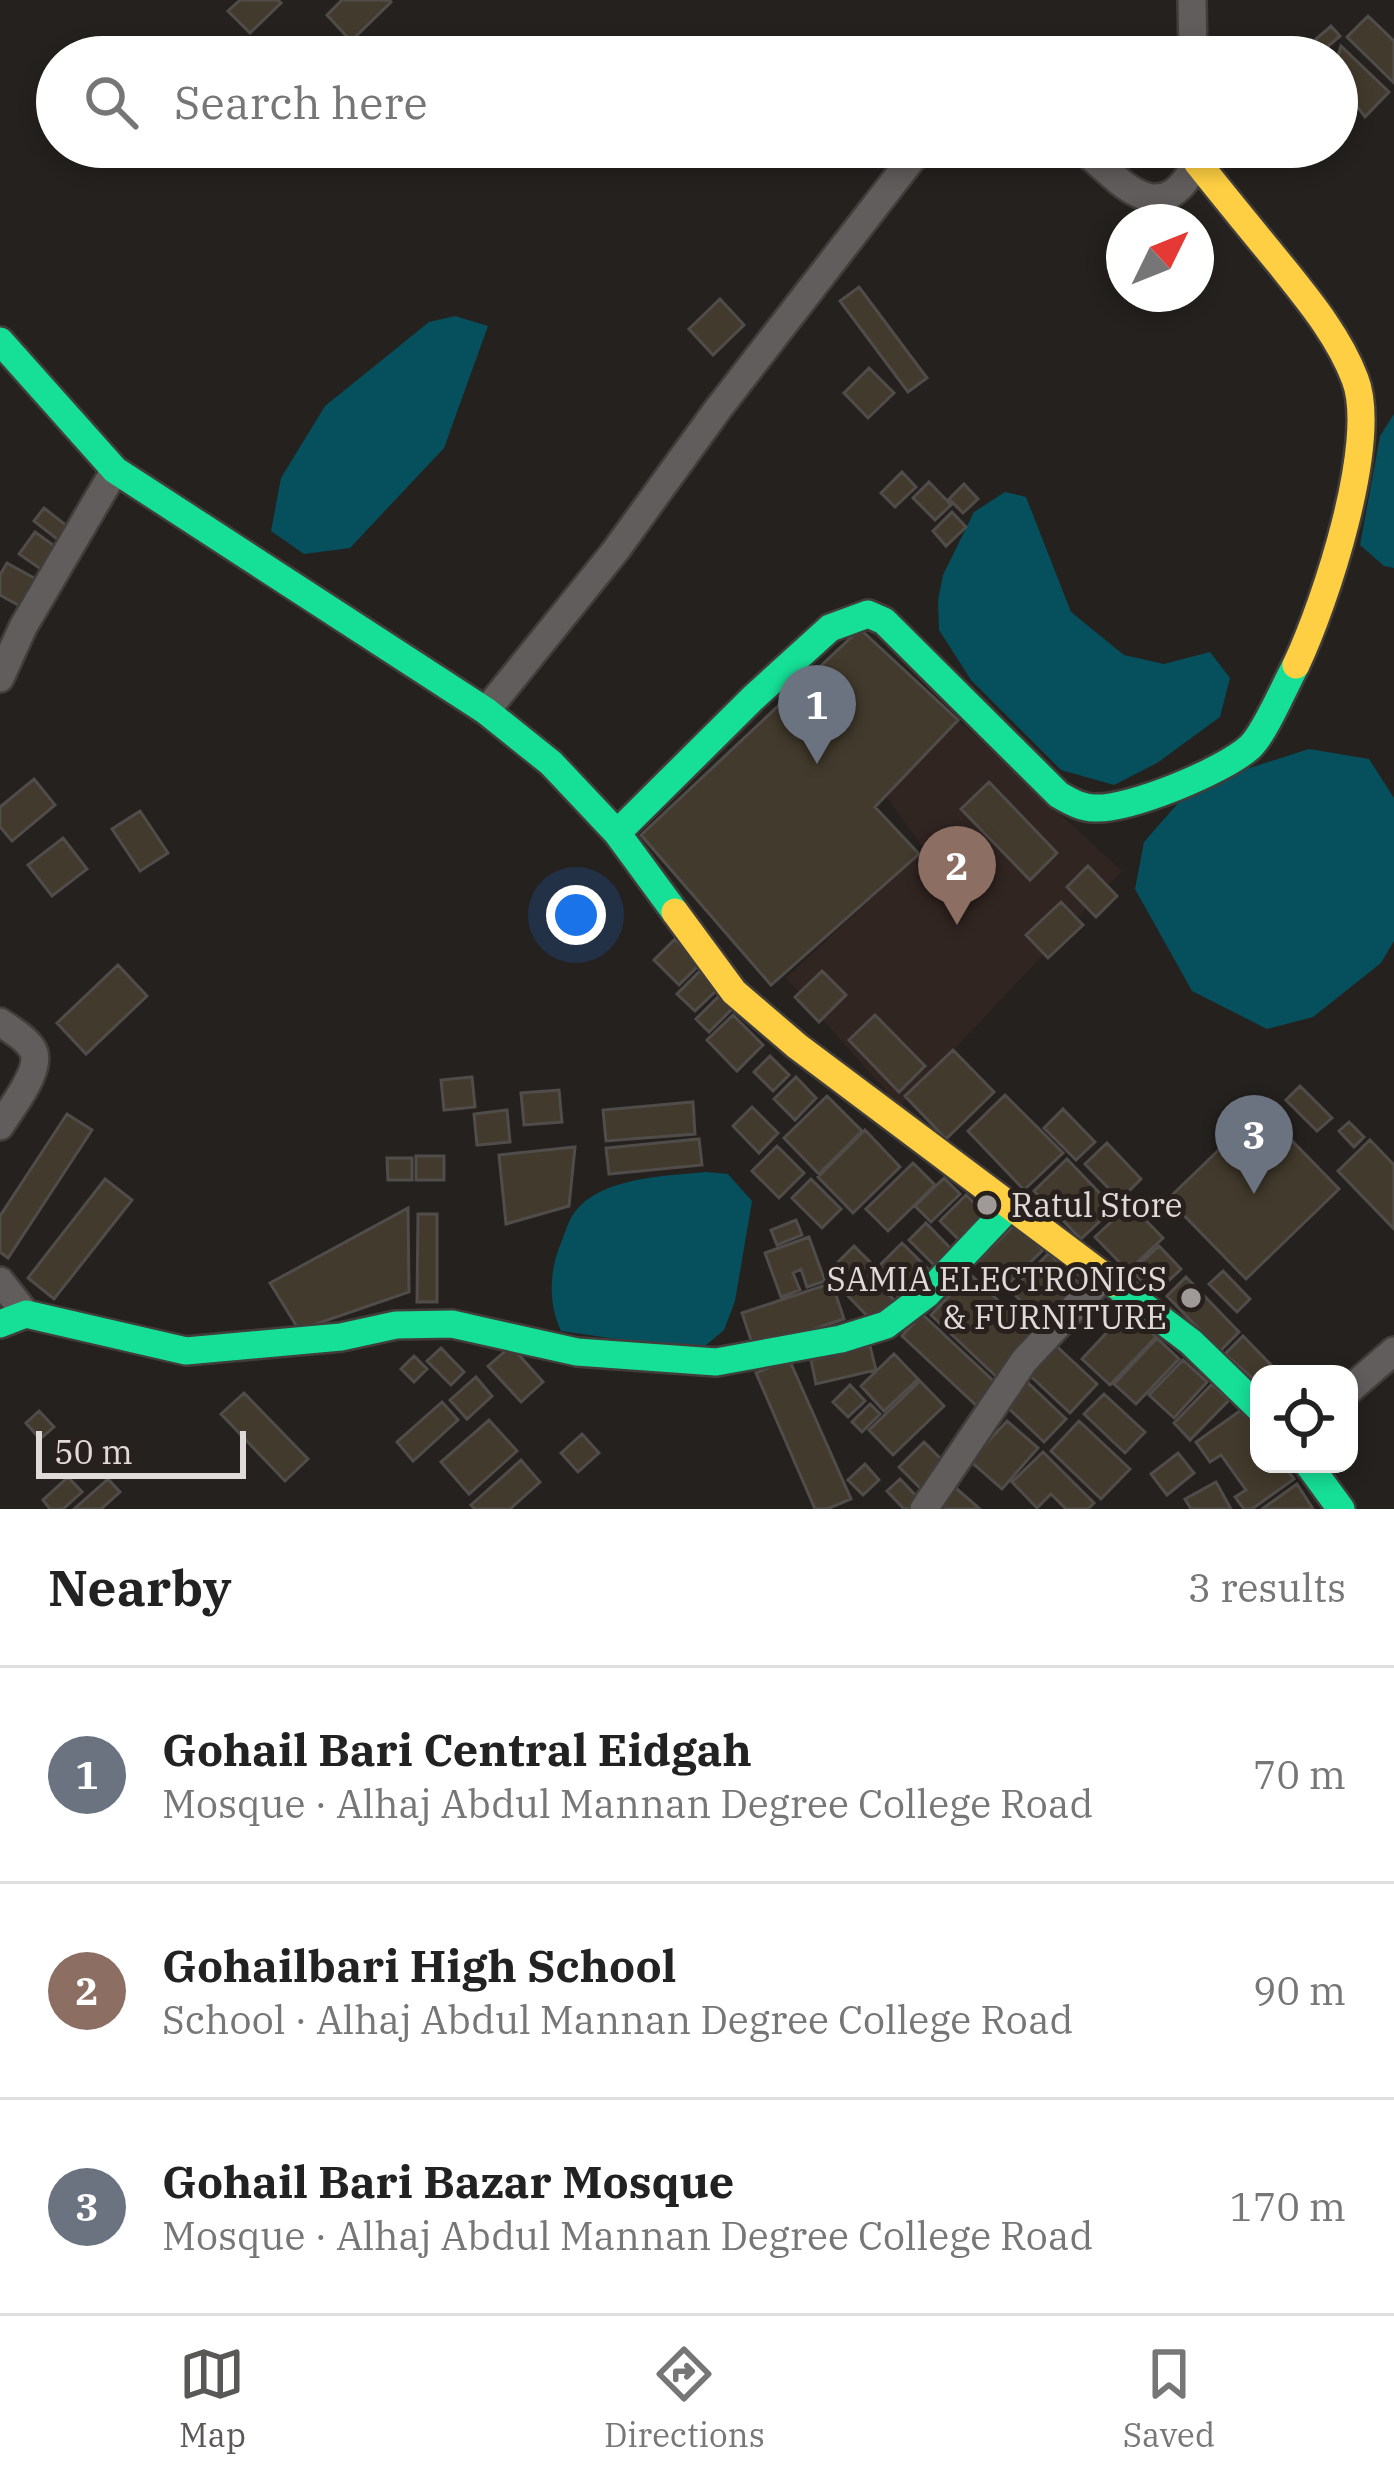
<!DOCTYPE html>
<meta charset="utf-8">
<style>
body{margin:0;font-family:"IBM Plex Serif",serif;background:#f2f2f2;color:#222}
.controls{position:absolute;right:36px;bottom:36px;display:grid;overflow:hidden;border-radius:24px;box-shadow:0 6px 18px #0003}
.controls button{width:108px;height:108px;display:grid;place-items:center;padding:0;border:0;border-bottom:3px solid #e0e0e0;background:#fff;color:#222;font:60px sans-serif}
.compass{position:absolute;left:1106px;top:204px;width:108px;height:108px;border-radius:50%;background:#fff;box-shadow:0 6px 18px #0003;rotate:47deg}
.scale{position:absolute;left:36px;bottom:30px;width:210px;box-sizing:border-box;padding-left:12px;border:6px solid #e0dbd9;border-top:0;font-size:33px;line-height:42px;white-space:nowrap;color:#e0dbd9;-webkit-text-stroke:9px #27201d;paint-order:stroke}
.you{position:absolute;left:576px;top:915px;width:42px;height:42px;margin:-30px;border:9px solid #fff;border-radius:50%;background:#1a73e8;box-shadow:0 0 0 18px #1a73e833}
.badge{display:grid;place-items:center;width:78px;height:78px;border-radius:50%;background:#5a5857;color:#fff;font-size:39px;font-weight:700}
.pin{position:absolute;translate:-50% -99px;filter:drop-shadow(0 3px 6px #0008)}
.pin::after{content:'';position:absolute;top:63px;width:42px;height:36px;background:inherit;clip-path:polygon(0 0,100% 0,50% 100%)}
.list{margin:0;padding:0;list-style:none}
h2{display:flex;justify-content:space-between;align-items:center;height:156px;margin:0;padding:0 48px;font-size:51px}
h2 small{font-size:39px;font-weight:400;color:#767676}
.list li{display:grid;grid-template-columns:78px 1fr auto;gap:36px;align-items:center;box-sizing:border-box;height:216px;padding:0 48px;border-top:3px solid #e0e0e0}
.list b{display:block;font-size:45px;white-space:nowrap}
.list p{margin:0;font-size:39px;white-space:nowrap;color:#767676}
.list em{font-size:39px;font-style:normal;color:#767676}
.icon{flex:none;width:66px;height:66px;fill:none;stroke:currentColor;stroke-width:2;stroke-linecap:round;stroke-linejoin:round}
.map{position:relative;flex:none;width:1394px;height:1509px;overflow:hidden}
.search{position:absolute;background:#fff;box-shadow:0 6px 18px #0003;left:36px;right:36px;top:36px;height:132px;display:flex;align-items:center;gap:30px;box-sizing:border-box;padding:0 42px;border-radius:66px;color:#767676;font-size:45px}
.sheet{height:804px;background:#fff}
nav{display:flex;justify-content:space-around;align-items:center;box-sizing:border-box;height:168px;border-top:3px solid #e0e0e0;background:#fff;font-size:33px;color:#767676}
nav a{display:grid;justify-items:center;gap:6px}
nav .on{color:#5a5857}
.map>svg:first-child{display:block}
.built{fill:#312521}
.water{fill:#05505c}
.building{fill:#423a2c;stroke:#504c4a;stroke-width:3}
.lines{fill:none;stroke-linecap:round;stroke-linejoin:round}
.street-casing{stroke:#403d3b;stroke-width:32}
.fast-casing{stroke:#403d3b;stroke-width:32}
.slow-casing{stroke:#403d3b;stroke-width:32}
.street{stroke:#605d5c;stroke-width:27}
.fast{stroke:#16e098;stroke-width:27}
.slow{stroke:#ffcf43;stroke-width:27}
.poi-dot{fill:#9f9a98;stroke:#27201d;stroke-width:4.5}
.labels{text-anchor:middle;stroke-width:10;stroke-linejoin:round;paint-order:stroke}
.poi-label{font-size:33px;fill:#e0dbd9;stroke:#27201d;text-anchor:start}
</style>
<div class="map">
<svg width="1394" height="1509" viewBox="0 0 1394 1509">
<rect width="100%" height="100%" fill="#25211f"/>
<path class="built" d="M 958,720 L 1122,871 L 900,1107 L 786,978 L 924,849 L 885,795 Z"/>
<path class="water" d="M 455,316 L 488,326 L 444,448 L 350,548 L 304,554 L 271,531 L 281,478 L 325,406 L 429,322 Z
M 1394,414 L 1394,568 L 1384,566 L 1360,545 L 1380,436 Z
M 1005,492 L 1026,497 L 1071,612 L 1124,655 L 1164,664 L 1210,652 L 1230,678 L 1220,717 L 1157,763 L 1114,785 L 1061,770 L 971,680 L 939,630 L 938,600 L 943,575 L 974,512 Z
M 1309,749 L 1369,759 L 1394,798 L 1394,941 L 1381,963 L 1313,1017 L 1267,1029 L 1192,991 L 1135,889 L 1144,842 L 1179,802 L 1234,773 Z
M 706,1172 L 728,1174 L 752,1201 L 735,1301 L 724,1330 L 699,1351 L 561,1331 C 549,1306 549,1274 559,1248 C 564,1237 567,1223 574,1213 C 600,1177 665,1176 706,1172 Z"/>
<path class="building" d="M 240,0 L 278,0 L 281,3 L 250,33 L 228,11 Z
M 342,0 L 389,0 L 391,2 L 351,41 L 327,15 Z
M 1368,16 L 1394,41 L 1394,83 L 1347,37 Z
M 1331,26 L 1340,36 L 1317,56 L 1308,46 Z
M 233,38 L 251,57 L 233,57 L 224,48 Z
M 1341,46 L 1389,92 L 1365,117 L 1337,79 L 1337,59 Z
M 859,287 L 927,378 L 908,392 L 840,301 Z
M 720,299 L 744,325 L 713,355 L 689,329 Z
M 869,368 L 894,393 L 868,418 L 844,393 Z
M 902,472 L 916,487 L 895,507 L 881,493 Z
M 929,482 L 951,505 L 935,520 L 913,498 Z
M 964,484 L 978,499 L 963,513 L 949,499 Z
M 44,508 L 72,530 L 62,543 L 34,521 Z
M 952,512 L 966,527 L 946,546 L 933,531 Z
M 35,532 L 60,550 L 45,572 L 19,554 Z
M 7,563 L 45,584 L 29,611 L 0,595 L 0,575 Z
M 860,629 L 958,720 L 875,807 L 919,854 L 771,985 L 641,835 Z
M 34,779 L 55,805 L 12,841 L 0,827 L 0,807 Z
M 989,782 L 1057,853 L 1030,880 L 961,809 Z
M 140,811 L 168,853 L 140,871 L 112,829 Z
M 63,838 L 87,869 L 52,896 L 28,865 Z
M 1088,866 L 1117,896 L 1096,917 L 1067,887 Z
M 1061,902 L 1083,925 L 1048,958 L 1026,935 Z
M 675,939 L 700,964 L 679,985 L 654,960 Z
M 118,965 L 147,996 L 86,1054 L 57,1023 Z
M 700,971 L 717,990 L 695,1011 L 677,994 Z
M 822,971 L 846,995 L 819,1022 L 795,997 Z
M 719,996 L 732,1009 L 709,1032 L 696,1019 Z
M 733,1015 L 763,1045 L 737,1071 L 707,1040 Z
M 875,1015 L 925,1066 L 899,1092 L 849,1040 Z
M 953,1050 L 994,1092 L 946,1139 L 905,1096 Z
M 770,1056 L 789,1075 L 773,1091 L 754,1072 Z
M 472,1077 L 475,1107 L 444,1110 L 441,1080 Z
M 796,1077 L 816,1098 L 795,1120 L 774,1099 Z
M 1300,1086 L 1332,1118 L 1317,1131 L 1286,1100 Z
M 559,1090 L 562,1122 L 524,1125 L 521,1093 Z
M 1005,1095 L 1063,1153 L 1024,1190 L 968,1131 Z
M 827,1096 L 862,1131 L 819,1174 L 784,1138 Z
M 693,1102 L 695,1134 L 606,1141 L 603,1110 Z
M 752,1107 L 778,1133 L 759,1153 L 733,1126 Z
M 1063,1109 L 1095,1142 L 1076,1160 L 1044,1128 Z
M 1261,1109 L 1339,1189 L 1246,1279 L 1168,1199 Z
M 507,1110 L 510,1142 L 477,1145 L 474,1114 Z
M 67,1114 L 92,1130 L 8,1258 L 0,1252 L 0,1216 Z
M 1349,1122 L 1364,1137 L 1354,1147 L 1339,1131 Z
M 865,1130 L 900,1167 L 853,1213 L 818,1177 Z
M 699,1139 L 702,1165 L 609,1174 L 606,1148 Z
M 1370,1140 L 1394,1165 L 1394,1229 L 1338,1171 Z
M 1107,1143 L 1141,1179 L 1120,1200 L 1085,1164 Z
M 777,1146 L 804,1173 L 779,1198 L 752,1171 Z
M 575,1147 L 569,1206 L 506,1224 L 499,1155 Z
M 416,1156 L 444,1156 L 444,1180 L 416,1180 Z
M 387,1158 L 412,1158 L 412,1180 L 388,1180 Z
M 1067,1159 L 1114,1208 L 1081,1239 L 1034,1191 Z
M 913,1163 L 935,1185 L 888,1231 L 866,1209 Z
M 944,1178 L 960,1194 L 931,1222 L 915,1206 Z
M 105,1179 L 132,1200 L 54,1299 L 28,1278 Z
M 811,1179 L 841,1209 L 822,1228 L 792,1198 Z
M 966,1195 L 988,1217 L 962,1243 L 940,1221 Z
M 1130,1204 L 1163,1238 L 1128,1271 L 1095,1237 Z
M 408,1208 L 409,1292 L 299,1330 L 270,1283 Z
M 418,1214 L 437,1214 L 437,1302 L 417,1302 Z
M 796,1220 L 802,1235 L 777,1245 L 771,1230 Z
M 926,1223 L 954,1252 L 937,1268 L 909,1240 Z
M 1016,1223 L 1043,1250 L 1005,1287 L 978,1261 Z
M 809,1237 L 825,1281 L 807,1287 L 801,1269 L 793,1273 L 800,1290 L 781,1297 L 765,1253 Z
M 902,1243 L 929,1270 L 901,1299 L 874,1271 Z
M 854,1246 L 871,1263 L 849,1285 L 832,1268 Z
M 1159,1246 L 1181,1269 L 1155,1294 L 1132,1271 Z
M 1049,1253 L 1078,1283 L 1041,1321 L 1011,1291 Z
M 1223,1271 L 1250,1299 L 1237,1312 L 1209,1284 Z
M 970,1274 L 1041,1341 L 1002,1382 L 931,1315 Z
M 869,1275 L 896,1302 L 875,1324 L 848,1296 Z
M 1186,1277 L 1239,1332 L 1220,1351 L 1167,1296 Z
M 832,1283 L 844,1319 L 754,1349 L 742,1313 Z
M 1128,1310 L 1156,1337 L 1110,1385 L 1082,1359 Z
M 922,1314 L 1001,1388 L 980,1409 L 902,1336 Z
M 1243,1336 L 1275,1369 L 1270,1374 L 1259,1374 L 1259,1384 L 1225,1354 Z
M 1157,1338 L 1179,1359 L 1136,1404 L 1114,1384 Z
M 1050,1340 L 1097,1384 L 1070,1413 L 1023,1369 Z
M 511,1346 L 543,1382 L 521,1402 L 488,1366 Z
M 870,1346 L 876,1370 L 816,1384 L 811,1360 Z
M 441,1348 L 464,1372 L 451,1385 L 427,1361 Z
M 894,1354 L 918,1379 L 884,1411 L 861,1386 Z
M 414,1356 L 427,1369 L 414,1382 L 401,1369 Z
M 789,1359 L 851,1499 L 827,1509 L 815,1509 L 756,1373 Z
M 1183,1360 L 1207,1382 L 1174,1418 L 1149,1395 Z
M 476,1377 L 492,1396 L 467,1419 L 450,1400 Z
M 1023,1378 L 1066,1419 L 1044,1442 L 1001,1401 Z
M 920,1381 L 944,1406 L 893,1455 L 869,1430 Z
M 1212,1384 L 1229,1400 L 1190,1440 L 1174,1423 Z
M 850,1385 L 865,1401 L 848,1417 L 833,1402 Z
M 244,1393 L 308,1459 L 285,1481 L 221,1414 Z
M 1104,1394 L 1145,1432 L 1125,1453 L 1084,1414 Z
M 442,1402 L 458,1420 L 413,1461 L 397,1442 Z
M 870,1404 L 880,1414 L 862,1432 L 852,1422 Z
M 1244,1408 L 1259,1430 L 1259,1464 L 1283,1464 L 1294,1479 L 1252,1509 L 1244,1509 L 1235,1497 L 1246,1490 L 1221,1455 L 1210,1462 L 1196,1442 Z
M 39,1411 L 54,1427 L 40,1439 L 26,1423 Z
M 489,1420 L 517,1451 L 469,1494 L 441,1462 Z
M 1007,1421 L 1038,1448 L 1002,1489 L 970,1461 Z
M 1079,1421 L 1130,1469 L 1101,1499 L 1051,1451 Z
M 582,1434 L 599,1453 L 578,1472 L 561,1453 Z
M 924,1442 L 948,1466 L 923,1491 L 899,1467 Z
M 1043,1452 L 1094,1503 L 1088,1509 L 1066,1509 L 1051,1494 L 1037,1508 L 1012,1482 Z
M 1178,1453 L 1194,1473 L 1167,1495 L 1151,1474 Z
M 521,1460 L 540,1482 L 510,1509 L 475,1509 L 471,1505 Z
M 865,1464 L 879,1480 L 863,1495 L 848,1480 Z
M 68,1477 L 82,1492 L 63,1509 L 50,1509 L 43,1500 Z
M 108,1479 L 120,1492 L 101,1509 L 74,1509 Z
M 900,1479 L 924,1504 L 919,1509 L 904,1509 L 887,1491 Z
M 1216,1482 L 1231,1509 L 1191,1509 L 1185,1499 Z
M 951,1484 L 980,1509 L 929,1509 Z
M 1297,1484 L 1313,1509 L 1262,1509 Z"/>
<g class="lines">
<defs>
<path id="street" d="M 1192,0 L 1193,57
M 1080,147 C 1122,182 1160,234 1197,162
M 0,678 L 23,627 L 115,470
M 486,711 L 616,550 L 718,409 L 921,147
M 0,1022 C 10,1029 24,1037 31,1047 C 46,1066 11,1108 0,1126
M 0,1281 L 26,1314
M 1349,1390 L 1394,1351
M 924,1509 L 1024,1361 L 1104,1276"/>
<path id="fast" d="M 0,341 L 115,470 L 486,711 L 551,763 L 617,833 L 675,912
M 617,833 L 753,698 L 830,628 L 868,614 L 884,621 L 1059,795 C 1070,801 1081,808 1094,808 C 1129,810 1224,771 1250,747 C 1265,733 1285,685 1296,665
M 1113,1283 L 1191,1342 L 1259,1408
M 0,1324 L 26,1314 L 186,1351 L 341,1337 L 396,1325 L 452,1324 L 577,1352 L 716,1362 L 841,1339 L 886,1325 L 927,1294 L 1010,1206
M 1308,1464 L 1341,1509"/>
<path id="slow" d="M 1196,147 L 1197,162 C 1224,196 1251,229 1279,263 C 1307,298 1339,336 1355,379 C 1379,441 1325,604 1296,665
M 675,912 L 734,992 L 797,1046 L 1113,1283"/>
</defs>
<use href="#street" class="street-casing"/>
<use href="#fast" class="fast-casing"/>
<use href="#slow" class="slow-casing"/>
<use href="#street" class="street"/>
<use href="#fast" class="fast"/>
<use href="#slow" class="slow"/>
</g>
<g class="poi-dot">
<circle cx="987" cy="1205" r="12"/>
<circle cx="1191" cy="1298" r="12"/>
</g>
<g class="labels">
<g class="poi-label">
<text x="1011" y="1217">Ratul Store</text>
<text x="1167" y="1291" text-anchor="end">SAMIA ELECTRONICS<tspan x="1167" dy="38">&amp; FURNITURE</tspan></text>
</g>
</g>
</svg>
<div class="controls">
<button><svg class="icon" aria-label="locate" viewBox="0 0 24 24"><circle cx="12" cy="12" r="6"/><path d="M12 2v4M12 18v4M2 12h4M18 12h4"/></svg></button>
</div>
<svg class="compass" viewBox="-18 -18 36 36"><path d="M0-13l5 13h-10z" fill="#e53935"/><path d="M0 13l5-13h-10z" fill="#767676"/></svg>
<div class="scale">50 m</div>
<div class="you"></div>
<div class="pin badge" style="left:817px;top:764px;background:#6b7280">1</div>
<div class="pin badge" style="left:957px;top:925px;background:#8d6e63">2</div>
<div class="pin badge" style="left:1254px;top:1194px;background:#6b7280">3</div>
<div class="search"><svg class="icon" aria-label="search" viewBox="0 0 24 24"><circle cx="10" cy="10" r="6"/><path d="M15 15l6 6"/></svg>Search here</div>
</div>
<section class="sheet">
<h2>Nearby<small>3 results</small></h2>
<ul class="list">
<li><span class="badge" style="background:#6b7280">1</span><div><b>Gohail Bari Central Eidgah</b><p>Mosque · Alhaj Abdul Mannan Degree College Road</p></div><em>70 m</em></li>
<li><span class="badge" style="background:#8d6e63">2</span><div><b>Gohailbari High School</b><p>School · Alhaj Abdul Mannan Degree College Road</p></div><em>90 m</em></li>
<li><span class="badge" style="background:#6b7280">3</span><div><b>Gohail Bari Bazar Mosque</b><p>Mosque · Alhaj Abdul Mannan Degree College Road</p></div><em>170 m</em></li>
</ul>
</section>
<nav>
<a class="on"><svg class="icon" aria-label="map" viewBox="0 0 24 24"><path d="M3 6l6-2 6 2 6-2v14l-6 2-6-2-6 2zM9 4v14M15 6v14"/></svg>Map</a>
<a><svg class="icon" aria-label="directions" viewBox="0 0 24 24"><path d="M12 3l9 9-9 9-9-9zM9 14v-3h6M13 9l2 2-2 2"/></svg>Directions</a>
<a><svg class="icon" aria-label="saved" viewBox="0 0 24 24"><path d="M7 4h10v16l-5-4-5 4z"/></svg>Saved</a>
</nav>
